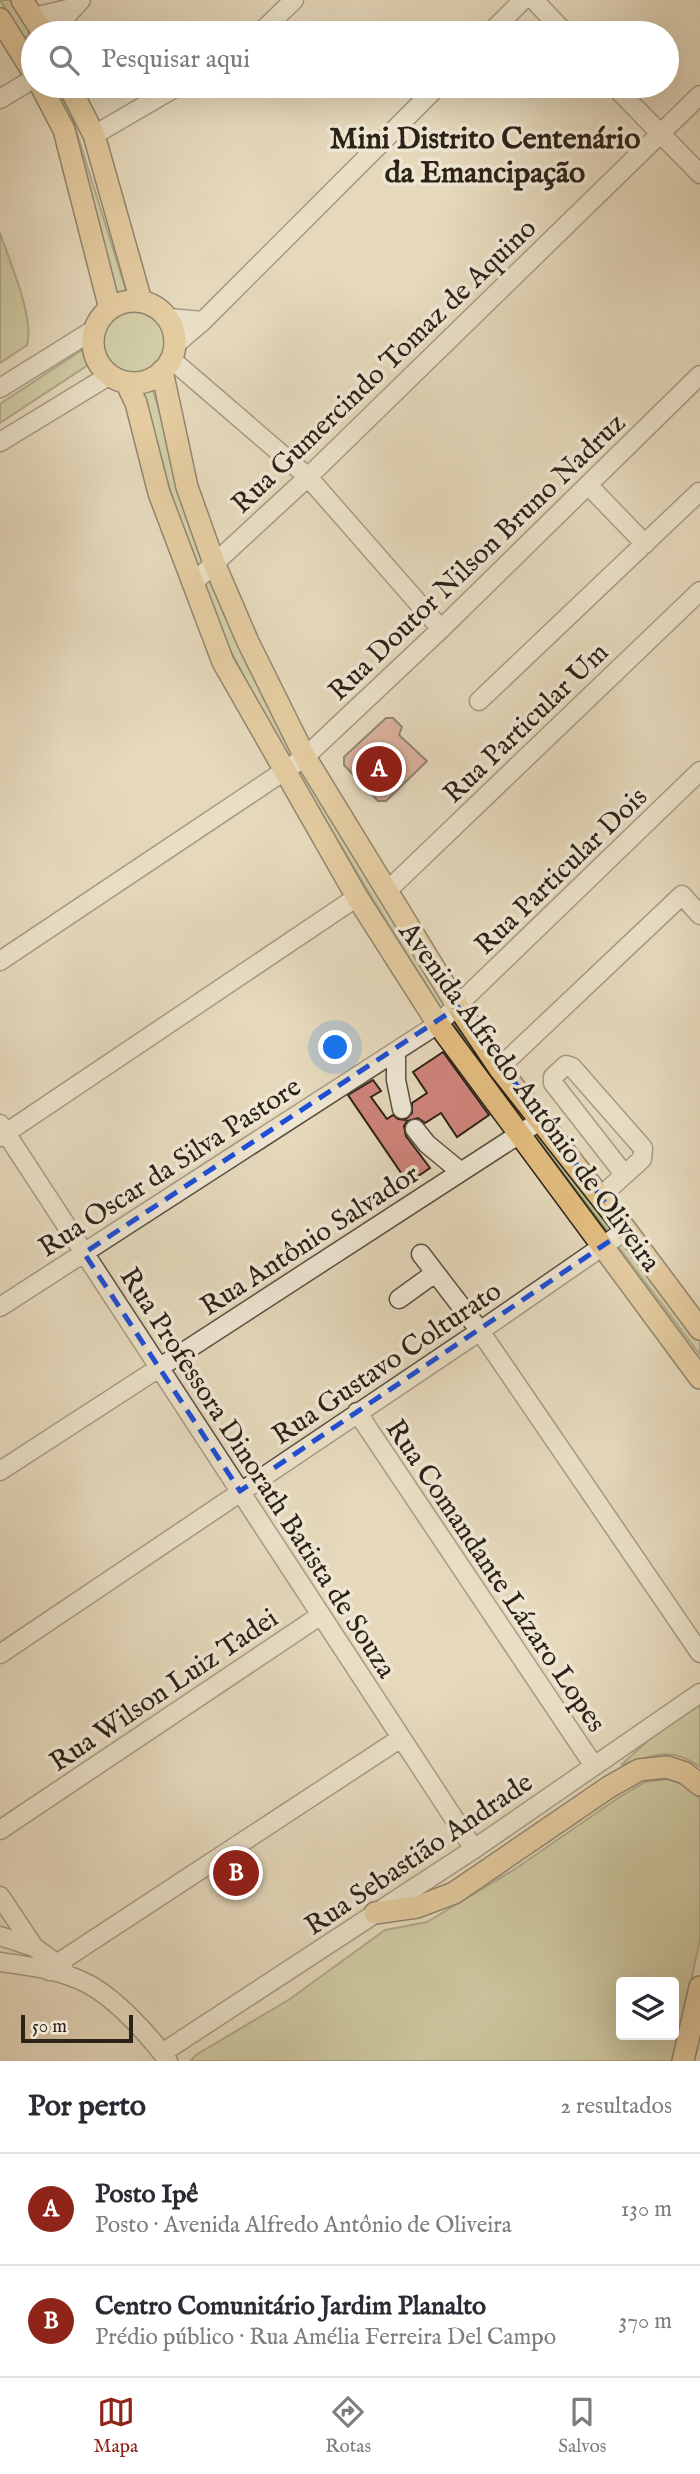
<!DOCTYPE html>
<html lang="pt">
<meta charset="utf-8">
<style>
body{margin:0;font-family:"IM FELL English",serif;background:#f2f2f3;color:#2b2b33}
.controls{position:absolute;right:21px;bottom:21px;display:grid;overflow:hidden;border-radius:7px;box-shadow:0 7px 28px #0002}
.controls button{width:63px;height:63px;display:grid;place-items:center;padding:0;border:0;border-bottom:2px solid #e1e1e2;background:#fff;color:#2b2b33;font:35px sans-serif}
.scale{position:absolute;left:21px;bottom:18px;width:112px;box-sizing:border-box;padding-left:7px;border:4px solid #2c2218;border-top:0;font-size:19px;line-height:24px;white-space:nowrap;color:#2c2218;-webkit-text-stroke:5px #eee6d3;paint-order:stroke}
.you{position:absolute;left:336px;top:1048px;width:24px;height:24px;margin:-18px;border:5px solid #fff;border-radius:50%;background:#1a73e8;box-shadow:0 0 0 10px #1a73e833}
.badge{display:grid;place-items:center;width:46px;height:46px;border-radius:50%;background:#8f2418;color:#fff;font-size:23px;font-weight:700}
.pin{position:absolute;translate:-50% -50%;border:4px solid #fff;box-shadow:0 2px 7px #0006}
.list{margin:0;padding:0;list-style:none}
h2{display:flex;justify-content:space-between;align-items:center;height:91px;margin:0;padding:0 28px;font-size:30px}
h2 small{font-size:23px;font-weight:400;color:#7c7c81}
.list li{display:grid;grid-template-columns:46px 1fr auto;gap:21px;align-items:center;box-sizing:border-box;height:112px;padding:0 28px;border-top:2px solid #e1e1e2}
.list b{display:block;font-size:26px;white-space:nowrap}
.list p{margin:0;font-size:23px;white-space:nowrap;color:#7c7c81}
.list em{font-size:23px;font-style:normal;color:#7c7c81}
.icon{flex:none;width:38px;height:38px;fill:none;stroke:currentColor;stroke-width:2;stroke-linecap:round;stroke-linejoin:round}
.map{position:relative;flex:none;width:700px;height:2061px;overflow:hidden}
.search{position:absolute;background:#fff;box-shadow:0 7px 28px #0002;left:21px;right:21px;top:21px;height:77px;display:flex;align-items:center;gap:18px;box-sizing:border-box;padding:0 24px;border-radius:38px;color:#7c7c81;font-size:26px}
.sheet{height:315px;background:#fff}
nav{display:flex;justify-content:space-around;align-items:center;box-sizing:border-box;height:98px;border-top:2px solid #e1e1e2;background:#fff;font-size:19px;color:#7c7c81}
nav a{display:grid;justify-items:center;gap:4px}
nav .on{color:#8f2418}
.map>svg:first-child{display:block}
.green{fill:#b8be8d;stroke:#727052;stroke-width:2;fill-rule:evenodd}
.building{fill:#d0847b;stroke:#2c2218;stroke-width:2}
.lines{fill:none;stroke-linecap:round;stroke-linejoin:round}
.minor-casing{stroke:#5a5041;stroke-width:21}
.major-casing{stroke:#2c2218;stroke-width:24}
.minor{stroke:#eee6d3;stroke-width:18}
.major{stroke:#e2bc7e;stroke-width:21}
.marked{fill:none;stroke:#1d4ed8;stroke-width:5;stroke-dasharray:14 9;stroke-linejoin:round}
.labels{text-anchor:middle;stroke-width:7;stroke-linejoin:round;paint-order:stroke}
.street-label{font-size:28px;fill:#2c2218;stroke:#eee6d3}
.neighbourhood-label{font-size:30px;font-weight:bold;fill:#2c2218;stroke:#eee6d3}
</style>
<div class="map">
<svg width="700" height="2061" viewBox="0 0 700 2061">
<rect width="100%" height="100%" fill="#e5d8bb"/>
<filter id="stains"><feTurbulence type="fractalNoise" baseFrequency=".00286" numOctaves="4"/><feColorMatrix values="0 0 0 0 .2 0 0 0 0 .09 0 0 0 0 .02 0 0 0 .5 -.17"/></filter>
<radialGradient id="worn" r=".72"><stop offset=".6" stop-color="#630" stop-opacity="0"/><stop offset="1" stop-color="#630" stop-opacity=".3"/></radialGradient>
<path class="green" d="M 0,0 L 12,0 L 30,27 L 27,37 L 23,38 Z
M 48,86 L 60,86 L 63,88 L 128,297 L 117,300 Z
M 0,233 C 9,260 35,318 27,345 L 0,363 Z
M99 341a34 34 0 1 1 68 0a34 34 0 1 1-68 0Z
M 82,350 L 88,365 L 0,423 L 0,404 Z
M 152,387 L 206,566 L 197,572 L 137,389 Z
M 209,579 L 247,665 L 298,753 L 287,758 L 199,591 Z
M 300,765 L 450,1005 L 442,1010 L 374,901 L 297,772 Z
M 458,1020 L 700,1338 L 700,1355 L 473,1054 L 453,1022 Z
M 700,1704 L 700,1767 C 671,1745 651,1756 621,1765 L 652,1737 Z
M 668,1779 L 690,1787 L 700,1799 L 700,1940 L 673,2061 L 190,2061 L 196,2055 L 290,1999 L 385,1930 L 427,1922 L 515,1869 L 618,1798 L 645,1782 ZM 621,1982 L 674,1982 L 674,2035 L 621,2035 Z"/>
<path class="building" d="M 386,718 L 393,718 L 402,727 L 399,735 L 427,761 L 386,801 L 378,801 L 344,765 L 344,757 Z
M 443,1052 L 489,1115 L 457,1137 L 441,1113 L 425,1123 L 418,1118 L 407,1121 L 404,1126 L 406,1136 L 430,1168 L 408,1183 L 348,1095 L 373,1080 L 381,1091 L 371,1097 L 387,1119 L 393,1115 L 398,1119 L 405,1120 L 412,1113 L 412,1103 L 427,1093 L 413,1072 Z"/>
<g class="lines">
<defs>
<path id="minor" d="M 534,0 L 565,33
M 34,17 L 72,8
M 51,33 L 81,0
M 260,33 L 294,0
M 490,33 L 523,0
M 614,86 L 700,174
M 0,99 L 33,79
M 94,135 L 178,86
M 168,318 L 203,321
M 175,345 L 203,321 L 438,86
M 171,359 L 308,477 L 441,629
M 0,388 L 95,329
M 0,442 L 110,375
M 589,486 L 645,544
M 192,584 L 308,477 L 700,95
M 479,701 L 699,492
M 387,891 L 700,591
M 0,961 L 305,757 L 441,629 L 700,375
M 396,1051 L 396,1080 L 402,1109
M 499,1068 L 682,895 L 700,915
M 0,1124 L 474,1849
M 415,1129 L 427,1144 L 461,1172
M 0,1137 L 357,897
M 600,1197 L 642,1159 L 643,1148 L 572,1067 L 566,1065 L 553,1077 L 553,1083 L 624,1174
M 421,1254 L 480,1331 L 700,1653
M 399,1299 L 435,1273
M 0,1307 L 438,1024 L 700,771
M 357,1412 L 594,1766
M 0,1471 L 541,1120
M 0,1654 L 480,1331 L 626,1230
M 0,1830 L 321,1615
M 0,1896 L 34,1947
M 0,1936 L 34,1947 L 64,1969
M 0,1962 C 30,1966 63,1970 90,1985 C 117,2000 150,2036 168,2061
M 49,1971 L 58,1963 L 401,1738
M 162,2053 L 474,1849 L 700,1693"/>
<path id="major" d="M 22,0 L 43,33
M 0,19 L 33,72
M 41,86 L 64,130 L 110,309
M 69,86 L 94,135 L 141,301
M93 342a41 41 0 1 1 82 0a41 41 0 1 1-82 0Z
M 162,371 L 187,487 L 214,563 L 248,642 L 305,757 L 458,1007 L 499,1068 L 626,1230 L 700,1329
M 126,382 L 136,403 L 159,493 L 223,662 L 357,897 L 438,1024 L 700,1378
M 375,1913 L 417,1907 L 454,1893 L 609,1787 L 639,1770 L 667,1767 L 685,1773 L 700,1785
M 683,2061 L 700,1987"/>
</defs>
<use href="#minor" class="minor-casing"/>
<use href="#major" class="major-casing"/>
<use href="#minor" class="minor"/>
<use href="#major" class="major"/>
</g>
<path d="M0 0H700V2061H0ZM 458,1007 L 626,1230 L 240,1491 L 84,1253 Z" fill="#e5d8bb" fill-opacity=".55" fill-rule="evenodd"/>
<path class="marked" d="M 458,1007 L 626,1230 L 240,1491 L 84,1253 Z"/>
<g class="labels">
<g class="street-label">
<text transform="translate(383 365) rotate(-44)" y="10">Rua Gumercindo Tomaz de Aquino</text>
<text transform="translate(476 556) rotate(-44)" y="10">Rua Doutor Nilson Bruno Nadruz</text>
<text transform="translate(525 722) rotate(-44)" y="10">Rua Particular Um</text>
<text transform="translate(560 870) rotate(-44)" y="10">Rua Particular Dois</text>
<text transform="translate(531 1096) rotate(54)" y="10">Avenida Alfredo Antônio de Oliveira</text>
<text transform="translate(169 1166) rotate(-33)" y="10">Rua Oscar da Silva Pastore</text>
<text transform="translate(309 1239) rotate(-33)" y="10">Rua Antônio Salvador</text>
<text transform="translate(386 1362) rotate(-34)" y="10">Rua Gustavo Colturato</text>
<text transform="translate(259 1472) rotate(57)" y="10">Rua Professora Dinorath Batista de Souza</text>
<text transform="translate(497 1575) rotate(56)" y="10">Rua Comandante Lázaro Lopes</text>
<text transform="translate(163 1689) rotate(-34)" y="10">Rua Wilson Luiz Tadei</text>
<text transform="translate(418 1853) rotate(-34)" y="10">Rua Sebastião Andrade</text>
</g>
<g class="neighbourhood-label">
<text x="485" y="148">Mini Distrito Centenário<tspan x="485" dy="34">da Emancipação</tspan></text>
</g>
</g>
<rect width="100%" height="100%" filter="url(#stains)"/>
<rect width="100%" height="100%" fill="url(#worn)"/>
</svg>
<div class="controls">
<button><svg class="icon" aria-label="layers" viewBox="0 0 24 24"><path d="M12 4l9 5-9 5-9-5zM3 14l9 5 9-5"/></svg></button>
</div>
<div class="scale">50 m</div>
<div class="you"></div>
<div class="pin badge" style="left:379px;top:769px">A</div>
<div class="pin badge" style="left:236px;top:1873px">B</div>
<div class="search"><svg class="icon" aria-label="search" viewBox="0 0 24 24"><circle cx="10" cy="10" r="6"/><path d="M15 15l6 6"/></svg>Pesquisar aqui</div>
</div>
<section class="sheet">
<h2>Por perto<small>2 resultados</small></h2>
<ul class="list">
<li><span class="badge">A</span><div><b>Posto Ipê</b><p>Posto · Avenida Alfredo Antônio de Oliveira</p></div><em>130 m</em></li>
<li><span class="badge">B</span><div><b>Centro Comunitário Jardim Planalto</b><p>Prédio público · Rua Amélia Ferreira Del Campo</p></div><em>370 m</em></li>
</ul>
</section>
<nav>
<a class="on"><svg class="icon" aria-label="map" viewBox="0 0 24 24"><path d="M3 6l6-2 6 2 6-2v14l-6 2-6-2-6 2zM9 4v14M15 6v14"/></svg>Mapa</a>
<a><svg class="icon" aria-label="directions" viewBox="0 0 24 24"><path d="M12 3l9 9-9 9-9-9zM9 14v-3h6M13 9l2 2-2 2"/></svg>Rotas</a>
<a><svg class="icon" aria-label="saved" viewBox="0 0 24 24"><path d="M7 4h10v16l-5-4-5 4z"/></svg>Salvos</a>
</nav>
